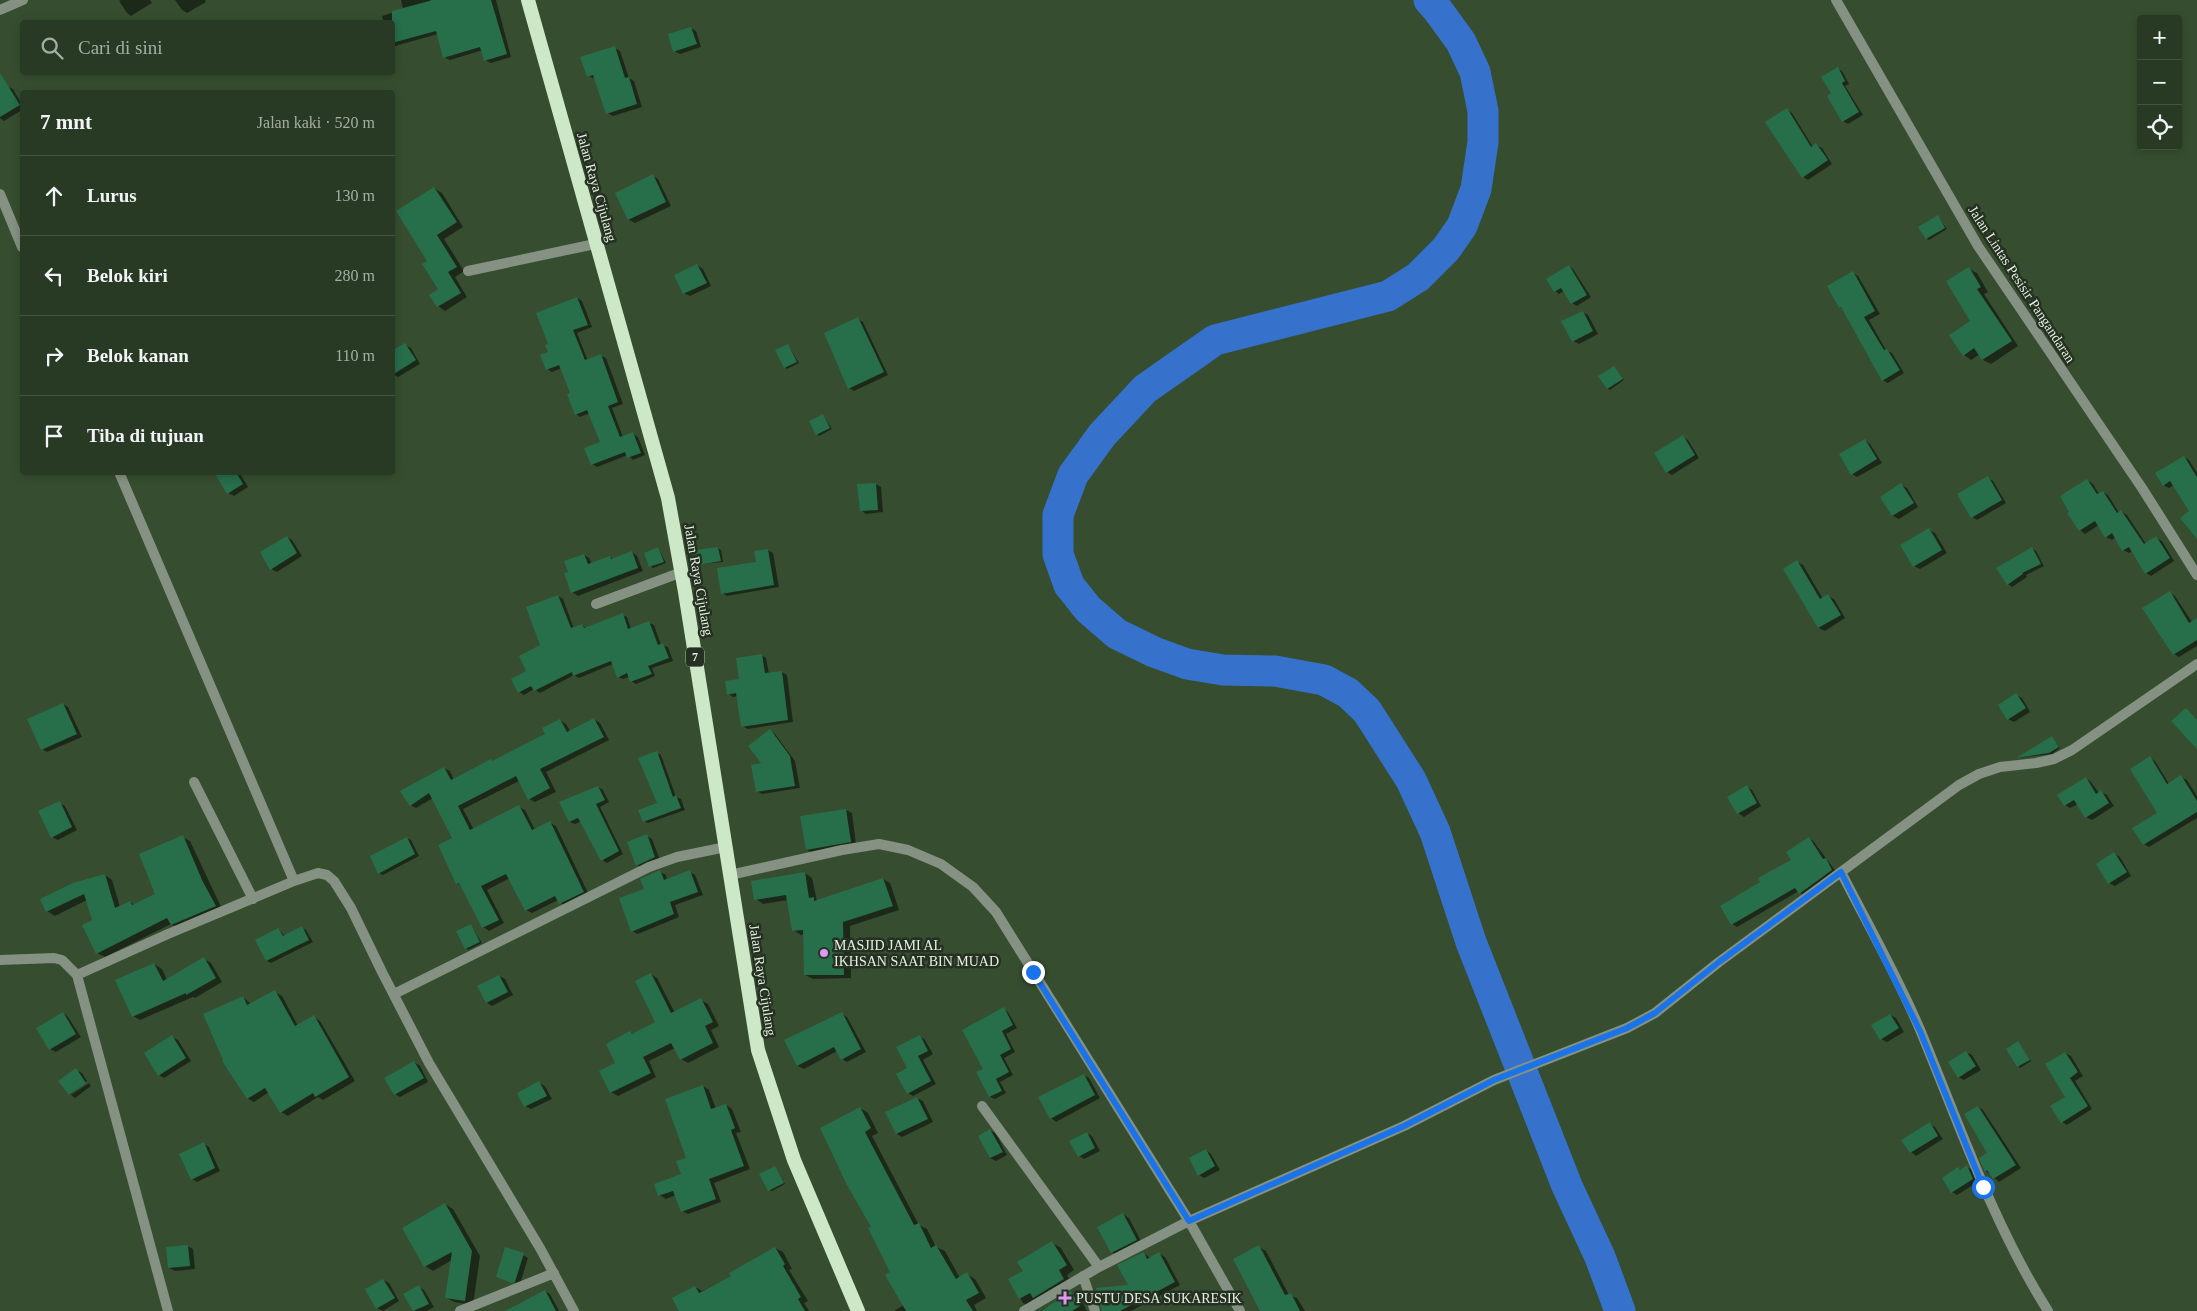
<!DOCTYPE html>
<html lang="id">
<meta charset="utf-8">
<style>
body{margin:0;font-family:Georgia,serif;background:#30412b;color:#f1f3f6}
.controls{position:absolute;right:15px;top:15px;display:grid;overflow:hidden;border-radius:5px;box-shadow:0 2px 8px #0003}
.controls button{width:45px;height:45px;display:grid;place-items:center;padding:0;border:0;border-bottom:1px solid #445441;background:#283a23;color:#f1f3f6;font:25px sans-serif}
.stop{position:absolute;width:15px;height:15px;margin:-11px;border:4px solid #1a73e8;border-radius:50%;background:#fff}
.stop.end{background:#1a73e8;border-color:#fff;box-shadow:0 1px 5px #0008}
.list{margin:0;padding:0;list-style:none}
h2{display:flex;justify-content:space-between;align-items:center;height:65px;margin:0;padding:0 20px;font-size:21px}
h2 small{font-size:16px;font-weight:400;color:#a5ada6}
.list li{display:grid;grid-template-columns:32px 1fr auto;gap:15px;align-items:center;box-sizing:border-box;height:80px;padding:0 20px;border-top:1px solid #445441}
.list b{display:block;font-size:19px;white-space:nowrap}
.list em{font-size:16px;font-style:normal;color:#a5ada6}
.icon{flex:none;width:28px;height:28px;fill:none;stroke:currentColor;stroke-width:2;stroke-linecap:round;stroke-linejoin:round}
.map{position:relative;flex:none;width:2197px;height:1311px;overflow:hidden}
.search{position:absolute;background:#283a23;box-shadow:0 2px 8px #0003;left:20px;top:20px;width:375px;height:55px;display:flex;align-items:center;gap:12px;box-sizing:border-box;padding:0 18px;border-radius:5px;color:#a5ada6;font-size:19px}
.panel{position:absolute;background:#283a23;box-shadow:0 2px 8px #0003;left:20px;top:90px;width:375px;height:385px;border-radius:5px}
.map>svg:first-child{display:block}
.shadow{fill:#0007}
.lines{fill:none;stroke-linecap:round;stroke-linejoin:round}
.river{stroke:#3672cb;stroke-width:31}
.building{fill:#276e4b}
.minor{stroke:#859182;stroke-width:10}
.tertiary{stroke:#859182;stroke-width:10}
.trunk{stroke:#cde8c6;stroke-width:14}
.route{stroke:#1a73e8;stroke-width:6}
.poi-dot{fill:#de98f2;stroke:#253022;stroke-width:2}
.labels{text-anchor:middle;stroke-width:5;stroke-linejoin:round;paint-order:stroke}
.shield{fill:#253022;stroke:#aab7a6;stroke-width:1}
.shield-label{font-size:12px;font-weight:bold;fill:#e3f1df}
.street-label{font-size:14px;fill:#e3f1df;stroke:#253022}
.poi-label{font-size:14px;fill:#e3f1df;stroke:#253022;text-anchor:start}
</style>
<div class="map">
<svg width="2197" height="1311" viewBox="0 0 2197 1311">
<rect width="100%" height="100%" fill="#364e2f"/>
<path class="shadow" d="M 121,0 L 150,0 L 152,3 L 131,16 L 127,13 L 119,1 Z
M 175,0 L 205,0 L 206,2 L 187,13 L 182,10 Z
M 401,0 L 430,0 L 431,2 L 438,0 L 496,0 L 511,57 L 491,63 L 485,60 L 483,50 L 450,60 L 444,57 L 438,34 L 395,46 L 392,45 L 392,22 L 384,22 L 382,16 L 403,9 Z
M 691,28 L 696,31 L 701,47 L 680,54 L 674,51 Z
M 615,48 L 620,51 L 629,78 L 634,81 L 642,107 L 613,116 L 607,113 L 596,79 L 588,76 Z
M 1838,69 L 1842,71 L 1849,84 L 1845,86 L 1863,115 L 1848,124 L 1843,121 L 1832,94 Z
M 7,86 L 13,89 L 22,105 L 22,110 L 4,121 L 0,118 L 0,90 Z
M 1787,110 L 1792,113 L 1813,147 L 1816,145 L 1822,148 L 1832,164 L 1808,180 L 1803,177 Z
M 653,176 L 658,179 L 671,206 L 635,223 L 629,220 L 616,193 Z
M 434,188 L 442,193 L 463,227 L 444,239 L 464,271 L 455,277 L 467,297 L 445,311 L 438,306 L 440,289 L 428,261 Z
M 1938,217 L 1947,229 L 1929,240 L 1927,239 Z
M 697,265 L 703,269 L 711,286 L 690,296 L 684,293 Z
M 1569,266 L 1573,269 L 1591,297 L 1577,306 L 1572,303 L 1564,291 L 1559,294 L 1555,291 Z
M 1969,269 L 1977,273 L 1988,292 L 1984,294 L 2018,346 L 1991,364 L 1983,360 L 1980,354 L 1971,360 L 1964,355 L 1971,322 Z
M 1853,273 L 1858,276 L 1880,314 L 1869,320 L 1886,350 L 1892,353 L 1904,373 L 1888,383 L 1882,380 L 1843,309 L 1840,307 Z
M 577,298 L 582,301 L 592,327 L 577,333 L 588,361 L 601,356 L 606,358 L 623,404 L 612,408 L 623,437 L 633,434 L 638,437 L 645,455 L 633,460 L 628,455 L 597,467 L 592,464 L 601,442 L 590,413 L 580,417 L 576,414 L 572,394 L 562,368 L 552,372 L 547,369 L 549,345 Z
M 1583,312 L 1588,315 L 1598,334 L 1579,344 L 1573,341 Z
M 858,319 L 863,322 L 888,375 L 854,391 L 849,388 Z
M 405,345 L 411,348 L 420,364 L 398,377 L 393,374 Z
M 788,345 L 799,363 L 787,369 L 785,367 Z
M 1614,367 L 1624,380 L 1610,390 L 1607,388 Z
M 823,415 L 832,429 L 819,436 L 817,434 Z
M 1683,437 L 1688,440 L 1699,458 L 1672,475 L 1667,472 Z
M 1865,440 L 1870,444 L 1882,463 L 1857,477 L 1852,474 Z
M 2184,457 L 2189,460 L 2197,473 L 2197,535 L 2190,511 L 2174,485 L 2169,488 L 2163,485 Z
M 219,472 L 239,472 L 248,487 L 234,496 L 228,493 Z
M 1988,478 L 1993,481 L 2006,503 L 1977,520 L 1972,517 Z
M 2087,480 L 2093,484 L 2099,494 L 2103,492 L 2108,495 L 2119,513 L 2121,511 L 2127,515 L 2146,544 L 2156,538 L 2162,541 L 2174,561 L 2151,576 L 2146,573 L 2132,551 L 2129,553 L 2123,550 L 2116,537 L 2112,540 L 2106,537 L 2099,525 L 2085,534 L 2080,530 Z
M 876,484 L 881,487 L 883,512 L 866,514 L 861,510 Z
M 1901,485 L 1907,488 L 1918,507 L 1899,519 L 1893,516 L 1882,497 Z
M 1929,530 L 1935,533 L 1947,553 L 1920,569 L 1914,566 Z
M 287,537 L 292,540 L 302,556 L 277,572 L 271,569 Z
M 658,548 L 666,563 L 653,568 L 650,566 Z
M 718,548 L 721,550 L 723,562 L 700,564 Z
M 2032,548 L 2036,551 L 2044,566 L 2026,575 L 2027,577 L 2012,587 L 2008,584 Z
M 768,550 L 773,553 L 779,587 L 727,596 L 722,593 L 757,563 Z
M 632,552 L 637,556 L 643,571 L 578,596 L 572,592 L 570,572 L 584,555 L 589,558 L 592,564 L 610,557 L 614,559 Z
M 1797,562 L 1803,565 L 1823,599 L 1828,596 L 1834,599 L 1845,618 L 1825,631 L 1819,628 L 1784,570 Z
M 2170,593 L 2175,596 L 2192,622 L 2197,624 L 2197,646 L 2179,657 L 2174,654 Z
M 558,596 L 563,599 L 574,629 L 582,625 L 586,628 L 622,615 L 627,617 L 631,629 L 649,623 L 654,625 L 661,645 L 668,647 L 673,661 L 652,668 L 655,676 L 636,684 L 631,681 L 629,677 L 623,679 L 618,677 L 613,664 L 579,678 L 574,675 L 540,693 L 534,689 L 524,695 L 519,692 L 528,671 L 542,646 Z
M 761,655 L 766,658 L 769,674 L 782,672 L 787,675 L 793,722 L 748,729 L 742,726 L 738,696 L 733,697 L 728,694 Z
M 2016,695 L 2022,698 L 2030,712 L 2014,722 L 2008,719 Z
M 63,704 L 68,707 L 82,737 L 47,752 L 42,749 Z
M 594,719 L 600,723 L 609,740 L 546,772 L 556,792 L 535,802 L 529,799 L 519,781 L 463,809 L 474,830 L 519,807 L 525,810 L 535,830 L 550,823 L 556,826 L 589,895 L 566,907 L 558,900 L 532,913 L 526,910 L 510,878 L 487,890 L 504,923 L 489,931 L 483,927 L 461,885 L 457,883 L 453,838 L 433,798 L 416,808 L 410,805 L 444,768 L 450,771 L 454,780 L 546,735 L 560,720 L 566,724 L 570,731 Z
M 770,731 L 775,734 L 795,761 L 800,788 L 762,794 L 757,791 Z
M 2052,737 L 2060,748 L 2052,754 L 2018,758 Z
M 657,753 L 661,755 L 676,797 L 681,799 L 685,810 L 648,823 L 644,821 L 659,803 Z
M 2150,758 L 2155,761 L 2169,784 L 2181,777 L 2187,780 L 2197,796 L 2197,818 L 2149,847 L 2144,844 L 2159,814 Z
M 2086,778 L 2091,782 L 2099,793 L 2101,792 L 2107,795 L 2114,806 L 2092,820 L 2086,817 L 2078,804 L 2070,808 L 2065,805 Z
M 598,787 L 603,790 L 609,802 L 600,807 L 623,854 L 607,863 L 602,860 L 582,821 L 575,824 L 570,822 L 561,803 Z
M 1747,787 L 1752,790 L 1761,806 L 1744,817 L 1738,813 L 1729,797 Z
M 60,803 L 65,806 L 77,830 L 58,840 L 52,837 Z
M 846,810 L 852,813 L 856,844 L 813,853 L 807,850 L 802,817 Z
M 647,836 L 652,839 L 660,860 L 642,868 L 637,865 Z
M 182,837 L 190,841 L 223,911 L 180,929 L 171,924 L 105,957 L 97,953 L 94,920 L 87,900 L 55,916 L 47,911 L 105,875 L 112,880 L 120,907 L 130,902 L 135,905 L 157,894 Z
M 407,838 L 411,840 L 419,856 L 383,875 L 379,873 Z
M 1809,838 L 1814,842 L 1837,873 L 1805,897 L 1799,891 L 1737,927 L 1732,924 L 1762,882 L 1793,860 Z
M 2114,854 L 2120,857 L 2131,876 L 2115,886 L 2109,883 Z
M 660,872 L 666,875 L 667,880 L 690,872 L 695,875 L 703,895 L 675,905 L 679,917 L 638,934 L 632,931 L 646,890 Z
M 805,873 L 812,878 L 817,901 L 883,879 L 890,883 L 899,910 L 850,926 L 851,978 L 813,979 L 805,975 L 804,934 L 801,935 L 793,930 L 788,900 L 763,904 L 756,899 Z
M 471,925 L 482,943 L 468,950 L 466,948 Z
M 302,928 L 306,930 L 313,942 L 271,963 L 267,961 L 278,929 L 285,936 Z
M 204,959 L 211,963 L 222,982 L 195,998 L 193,997 L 140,1020 L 133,1016 L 154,964 L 162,969 L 167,980 Z
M 651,974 L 657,978 L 675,1013 L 701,1000 L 708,1004 L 719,1026 L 711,1030 L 719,1047 L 688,1063 L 681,1059 L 675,1048 L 649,1061 L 656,1077 L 618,1096 L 611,1092 L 617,1063 L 630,1032 L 633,1034 L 657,1022 Z
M 499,976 L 505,979 L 513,995 L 492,1006 L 487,1003 Z
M 275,992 L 282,996 L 298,1026 L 314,1017 L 320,1021 L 355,1081 L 323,1100 L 318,1097 L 288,1116 L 281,1112 L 269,1092 L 254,1102 L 247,1098 L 243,997 L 251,1004 Z
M 1004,1009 L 1008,1012 L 1017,1028 L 1006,1034 L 1015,1052 L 1004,1058 L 1013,1075 L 1000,1082 L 1006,1093 L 995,1099 L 990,1097 L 977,1073 L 984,1069 Z
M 63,1013 L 68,1017 L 81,1037 L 56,1052 L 50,1049 Z
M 842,1014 L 847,1017 L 866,1052 L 847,1062 L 842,1059 L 837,1051 L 804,1069 L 798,1066 L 785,1041 Z
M 1890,1015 L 1896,1018 L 1904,1032 L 1887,1042 L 1881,1039 Z
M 920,1036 L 925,1040 L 933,1054 L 923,1060 L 936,1084 L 913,1096 L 908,1093 L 909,1068 Z
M 172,1037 L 178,1040 L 191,1061 L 164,1078 L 159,1075 Z
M 2018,1043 L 2031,1061 L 2020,1068 L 2018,1066 Z
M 1966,1052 L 1972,1055 L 1981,1070 L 1964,1080 L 1958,1077 Z
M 2065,1053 L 2071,1056 L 2083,1076 L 2075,1081 L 2092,1109 L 2067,1125 L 2062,1122 L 2066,1097 Z
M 414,1062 L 420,1066 L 428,1082 L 400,1097 L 395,1094 Z
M 76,1070 L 82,1073 L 87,1081 L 70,1095 L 60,1081 Z
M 1084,1075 L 1089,1078 L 1100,1098 L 1056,1122 L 1051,1118 Z
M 89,1083 L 91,1086 L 75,1098 L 71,1095 Z
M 539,1083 L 545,1086 L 552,1099 L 531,1109 L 525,1106 Z
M 703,1086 L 709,1090 L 716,1109 L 726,1105 L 732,1109 L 741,1132 L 736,1133 L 750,1169 L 714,1183 L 721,1202 L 688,1214 L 682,1211 L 676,1195 L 666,1199 L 659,1195 L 682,1174 L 688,1158 Z
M 917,1098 L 923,1101 L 933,1122 L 902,1137 L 897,1134 Z
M 1978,1107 L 1983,1110 L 2021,1168 L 1999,1182 L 1986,1171 L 1989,1153 Z
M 860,1108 L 868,1113 L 878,1133 L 872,1136 L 919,1225 L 927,1229 L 936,1247 L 945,1251 L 960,1278 L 967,1274 L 975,1279 L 986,1298 L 974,1305 L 977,1311 L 894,1311 L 904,1305 L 872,1227 Z
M 1930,1124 L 1935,1127 L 1943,1139 L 1916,1156 L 1911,1152 Z
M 990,1130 L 996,1134 L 1007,1155 L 996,1161 L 990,1158 Z
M 1087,1133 L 1092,1136 L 1100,1151 L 1084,1159 L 1079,1156 Z
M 204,1144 L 209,1147 L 220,1171 L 197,1182 L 192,1179 Z
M 1206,1150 L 1211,1154 L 1220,1170 L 1204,1178 L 1199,1175 Z
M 775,1167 L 785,1184 L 772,1191 L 769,1190 Z
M 1967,1167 L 1973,1170 L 1978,1182 L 1957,1195 L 1952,1192 L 1958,1169 L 1961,1170 Z
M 445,1204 L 453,1209 L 480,1256 L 473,1305 L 454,1302 L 447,1298 L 452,1260 L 433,1271 L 425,1266 L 403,1228 Z
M 1123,1214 L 1129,1218 L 1142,1243 L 1117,1256 L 1112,1252 Z
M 1052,1243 L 1061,1248 L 1074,1270 L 1067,1275 L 1072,1284 L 1032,1308 L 1023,1303 L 1010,1280 L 1024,1271 Z
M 188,1246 L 193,1249 L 195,1269 L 175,1271 L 169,1268 Z
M 1259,1247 L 1266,1251 L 1289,1295 L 1297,1298 L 1305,1311 L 1258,1311 L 1261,1310 Z
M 775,1248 L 783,1252 L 792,1269 L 789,1270 L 808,1301 L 804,1303 L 809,1311 L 681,1311 L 695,1287 L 702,1291 L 732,1276 Z
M 1144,1253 L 1150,1258 L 1159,1254 L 1165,1257 L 1180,1285 L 1131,1311 L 1102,1311 L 1130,1286 Z
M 523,1255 L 528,1258 L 520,1284 L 497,1277 Z
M 383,1280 L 389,1283 L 399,1301 L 383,1311 L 377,1308 Z
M 419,1287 L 424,1290 L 434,1307 L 427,1311 L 415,1311 L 405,1295 Z
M 545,1291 L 550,1294 L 559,1311 L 516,1311 Z
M 1071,1293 L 1080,1297 L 1087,1311 L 1040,1311 Z"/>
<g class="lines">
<path class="river" d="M 1429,0 L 1437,9 L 1461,42 L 1475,72 L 1483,111 L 1483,142 L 1476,189 L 1462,226 L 1446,249 L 1418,277 L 1388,296 L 1215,340 L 1145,389 L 1102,435 L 1073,475 L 1058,515 L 1058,554 L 1069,585 L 1088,609 L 1117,634 L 1154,652 L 1187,664 L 1223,670 L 1275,671 L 1324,680 L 1348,693 L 1367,711 L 1411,780 L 1435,832 L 1471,942 L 1547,1135 L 1567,1186 L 1600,1257 L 1620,1311"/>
</g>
<path class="building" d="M 433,0 L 491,0 L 507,54 L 484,61 L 480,47 L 443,58 L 436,31 L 392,43 L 392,11 Z
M 691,27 L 697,44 L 673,52 L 668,34 Z
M 615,46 L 625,78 L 629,77 L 637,104 L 606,114 L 593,75 L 587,77 L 580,57 Z
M 1838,67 L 1845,81 L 1842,83 L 1859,112 L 1842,122 L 1827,96 L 1831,93 L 1821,77 Z
M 0,73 L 20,105 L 0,117 Z
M 1787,108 L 1811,147 L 1816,143 L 1828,160 L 1802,178 L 1765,122 Z
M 653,174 L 666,202 L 628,220 L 615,193 Z
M 434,187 L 457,222 L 437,235 L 457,267 L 448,272 L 461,293 L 437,307 L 429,295 L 438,289 L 422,264 L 427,261 L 396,211 Z
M 1938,215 L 1945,228 L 1926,239 L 1918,227 Z
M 697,264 L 707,283 L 683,294 L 674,275 Z
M 1569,265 L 1587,295 L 1571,304 L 1561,288 L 1554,292 L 1546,279 Z
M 1969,267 L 1981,287 L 1977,289 L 2012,341 L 1982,360 L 1974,348 L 1963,356 L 1949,335 L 1970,321 L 1946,281 Z
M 1853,271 L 1875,311 L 1864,317 L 1884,350 L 1887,349 L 1900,370 L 1882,381 L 1841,307 L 1839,308 L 1827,286 Z
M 577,297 L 588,325 L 573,330 L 585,360 L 601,354 L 618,402 L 608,406 L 620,437 L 633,432 L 641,453 L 627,458 L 625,452 L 591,465 L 584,448 L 600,442 L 587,410 L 575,415 L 567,394 L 570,393 L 559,365 L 546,370 L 540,355 L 548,352 L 545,345 L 548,344 L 536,313 Z
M 1583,311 L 1593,331 L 1572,342 L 1561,321 Z
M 858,317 L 884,372 L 848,389 L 824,333 Z
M 405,343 L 416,360 L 392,375 L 392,351 Z
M 788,344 L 797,362 L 784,368 L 775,350 Z
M 1614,366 L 1623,379 L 1607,389 L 1598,376 Z
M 823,414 L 830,428 L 816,435 L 809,421 Z
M 1683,435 L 1695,455 L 1666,473 L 1654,453 Z
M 1865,439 L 1877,459 L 1851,475 L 1839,454 Z
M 2184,456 L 2197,477 L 2197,539 L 2180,518 L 2189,511 L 2170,481 L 2163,486 L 2155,473 Z
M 214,472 L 236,472 L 243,484 L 227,494 Z
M 1988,476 L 2002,500 L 1971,518 L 1957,494 Z
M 2087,479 L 2097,494 L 2103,491 L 2117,513 L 2121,510 L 2144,544 L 2156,536 L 2170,558 L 2145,574 L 2129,547 L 2122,551 L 2112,533 L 2105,538 L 2095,521 L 2079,531 L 2067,513 L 2069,512 L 2060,496 Z
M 876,483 L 878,510 L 860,511 L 857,484 Z
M 1901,483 L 1914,503 L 1892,516 L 1880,497 Z
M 1929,528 L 1942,550 L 1913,567 L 1900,545 Z
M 287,536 L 297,553 L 270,570 L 260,552 Z
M 658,547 L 664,562 L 649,567 L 644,553 Z
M 718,547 L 721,561 L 698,565 L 696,550 Z
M 2032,547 L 2041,564 L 2022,573 L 2023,574 L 2007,585 L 1996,568 Z
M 768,549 L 774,585 L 721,594 L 717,568 L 756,562 L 754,551 Z
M 632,551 L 638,568 L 571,593 L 564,573 L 568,572 L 564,561 L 584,554 L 588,564 L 610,556 L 611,559 Z
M 1797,560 L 1820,599 L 1828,594 L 1841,615 L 1818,628 L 1783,569 Z
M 2170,591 L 2189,623 L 2197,618 L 2197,640 L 2173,655 L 2142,608 Z
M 558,595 L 571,628 L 582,624 L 584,628 L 623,613 L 628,629 L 649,621 L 658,645 L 663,643 L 669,658 L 648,666 L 652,674 L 630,682 L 627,673 L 617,678 L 611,661 L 573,676 L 572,672 L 534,691 L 531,686 L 518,693 L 511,679 L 526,671 L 519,656 L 540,645 L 526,607 Z
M 762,654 L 765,673 L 782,671 L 788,720 L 741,727 L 736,693 L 727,695 L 725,681 L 739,679 L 736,658 Z
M 2016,693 L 2026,708 L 2007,720 L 1998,705 Z
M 63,703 L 77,734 L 41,750 L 27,719 Z
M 2186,708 L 2197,720 L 2197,749 L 2171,721 Z
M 594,718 L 604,737 L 540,769 L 550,788 L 528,800 L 516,776 L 458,806 L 470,830 L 519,805 L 532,830 L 550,821 L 584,892 L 559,904 L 555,896 L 525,911 L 506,874 L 481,886 L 499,920 L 482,928 L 459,883 L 456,884 L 438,845 L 452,838 L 429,793 L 410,806 L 400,791 L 444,767 L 451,780 L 491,759 L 492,761 L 545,734 L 542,728 L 560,719 L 567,732 Z
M 770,729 L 790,756 L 795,786 L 756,792 L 751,765 L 761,763 L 748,746 Z
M 2052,736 L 2059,747 L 2049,753 L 2016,758 Z
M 657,751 L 673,797 L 676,795 L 681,808 L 643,822 L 638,810 L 657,803 L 638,758 Z
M 2150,756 L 2167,784 L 2181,775 L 2197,801 L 2197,812 L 2143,845 L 2132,828 L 2157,813 L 2130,769 Z
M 2086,777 L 2096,794 L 2101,790 L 2109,803 L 2085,818 L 2074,800 L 2064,806 L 2057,795 Z
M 1747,785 L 1757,803 L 1737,814 L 1727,797 Z
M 598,786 L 605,800 L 596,804 L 619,851 L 601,861 L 578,818 L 569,822 L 559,802 Z
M 60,801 L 72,827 L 51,838 L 38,811 Z
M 846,809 L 851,842 L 806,850 L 800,816 Z
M 647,834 L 655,857 L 636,866 L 627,842 Z
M 183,835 L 202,880 L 216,906 L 171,925 L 167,918 L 96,954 L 82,925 L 92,920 L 84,894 L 46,912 L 40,899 L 73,883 L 105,874 L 115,908 L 130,901 L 132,905 L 155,894 L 139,854 Z
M 407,837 L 415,854 L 378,874 L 370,856 Z
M 1809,837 L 1823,859 L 1826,858 L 1832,870 L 1799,894 L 1795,888 L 1731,925 L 1720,906 L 1760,882 L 1758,878 L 1791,860 L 1786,852 Z
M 2114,852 L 2127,872 L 2108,884 L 2096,864 Z
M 660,870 L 664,880 L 690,870 L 698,892 L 670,902 L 674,914 L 631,932 L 619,898 L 644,889 L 640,879 Z
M 805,872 L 809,898 L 814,897 L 814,901 L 883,878 L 893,906 L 843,922 L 844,975 L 804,975 L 803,930 L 792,931 L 786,895 L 754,900 L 751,881 Z
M 471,924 L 480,942 L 465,949 L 456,931 Z
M 302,926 L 309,940 L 266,961 L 255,940 L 278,928 L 283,936 Z
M 204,957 L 216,978 L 186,995 L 186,993 L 132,1017 L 115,980 L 154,963 L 163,981 Z
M 651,973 L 671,1013 L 701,998 L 713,1022 L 705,1026 L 713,1043 L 680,1060 L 671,1043 L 643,1057 L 651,1073 L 610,1093 L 599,1071 L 615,1063 L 606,1044 L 630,1031 L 632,1034 L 655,1022 L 635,981 Z
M 499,975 L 508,992 L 486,1003 L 477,986 Z
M 275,990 L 295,1026 L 314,1015 L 349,1077 L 315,1097 L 313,1093 L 280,1113 L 265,1088 L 247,1099 L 222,1061 L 223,1060 L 203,1014 L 243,996 L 247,1005 Z
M 1004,1007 L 1013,1025 L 1002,1031 L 1011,1049 L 1000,1055 L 1009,1072 L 996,1079 L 1002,1091 L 989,1097 L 976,1072 L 983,1069 L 962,1030 Z
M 63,1012 L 76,1034 L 49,1050 L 36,1028 Z
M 842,1012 L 861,1049 L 841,1060 L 834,1047 L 797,1066 L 784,1040 Z
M 1890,1014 L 1899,1028 L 1880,1040 L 1871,1025 Z
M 172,1035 L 186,1058 L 158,1076 L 144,1053 Z
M 920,1035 L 928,1051 L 918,1056 L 931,1081 L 907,1094 L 896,1074 L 907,1068 L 896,1047 Z
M 2018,1041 L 2030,1060 L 2017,1067 L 2006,1049 Z
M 1966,1051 L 1976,1066 L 1958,1078 L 1948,1062 Z
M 2065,1052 L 2078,1072 L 2070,1078 L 2088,1106 L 2061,1123 L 2050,1106 L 2065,1097 L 2045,1064 Z
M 414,1061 L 424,1078 L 394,1095 L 384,1078 Z
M 76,1068 L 86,1083 L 69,1095 L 58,1081 Z
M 1084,1074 L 1095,1095 L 1050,1119 L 1038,1097 Z
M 539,1081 L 547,1096 L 524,1107 L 517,1093 Z
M 703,1085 L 711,1109 L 726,1104 L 735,1128 L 731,1130 L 744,1166 L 709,1179 L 716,1199 L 681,1212 L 673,1191 L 658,1196 L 654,1184 L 681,1174 L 676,1161 L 686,1158 L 665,1099 Z
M 917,1097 L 928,1119 L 896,1134 L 885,1112 Z
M 1978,1106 L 2016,1165 L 1993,1179 L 1987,1170 L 1985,1172 L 1979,1158 L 1987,1153 L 1964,1114 Z
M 860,1107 L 871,1128 L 865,1132 L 914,1225 L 919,1223 L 931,1248 L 936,1245 L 956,1279 L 967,1272 L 979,1293 L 966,1300 L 973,1311 L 906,1311 L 885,1275 L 890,1272 L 868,1228 L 871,1227 L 847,1185 L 820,1128 Z
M 1930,1122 L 1938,1136 L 1910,1153 L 1901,1140 Z
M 990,1129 L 1003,1152 L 990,1158 L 978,1136 Z
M 1087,1132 L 1095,1148 L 1078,1157 L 1069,1141 Z
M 204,1142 L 215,1168 L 191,1180 L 179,1154 Z
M 1206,1149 L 1215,1166 L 1198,1176 L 1189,1158 Z
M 1967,1165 L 1973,1179 L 1951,1193 L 1942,1178 L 1958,1167 L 1960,1170 Z
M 775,1166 L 784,1183 L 768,1191 L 759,1174 Z
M 445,1203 L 472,1251 L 465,1301 L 445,1298 L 452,1252 L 424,1267 L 402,1228 Z
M 1123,1213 L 1137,1240 L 1111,1253 L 1097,1227 Z
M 1052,1241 L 1067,1265 L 1059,1270 L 1064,1279 L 1033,1298 L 1030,1293 L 1019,1299 L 1008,1279 L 1023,1271 L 1017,1262 Z
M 188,1245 L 190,1266 L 168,1268 L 166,1247 Z
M 1259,1245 L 1285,1295 L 1291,1293 L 1300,1311 L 1260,1311 L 1233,1259 Z
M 505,1247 L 524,1253 L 515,1282 L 512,1283 L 496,1277 Z
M 775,1247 L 785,1264 L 783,1266 L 801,1297 L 798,1299 L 805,1311 L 679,1311 L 672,1298 L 695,1286 L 699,1293 L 731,1276 L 729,1273 Z
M 1144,1252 L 1147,1259 L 1159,1252 L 1175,1282 L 1120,1311 L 1102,1311 L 1096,1288 L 1128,1285 L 1117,1265 Z
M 383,1279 L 395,1298 L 376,1309 L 365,1289 Z
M 419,1285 L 429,1304 L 413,1311 L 403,1294 Z
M 545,1290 L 556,1311 L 505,1311 Z
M 1071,1291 L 1080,1306 L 1072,1311 L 1041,1311 Z"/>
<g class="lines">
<path class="minor" d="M 0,10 L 23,0
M 0,194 L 22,247
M 468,271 L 595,244
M 119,472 L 294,881
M 596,604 L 682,572
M 194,782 L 253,899
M 1841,872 C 1868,925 1898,977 1921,1032 C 1960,1126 1993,1224 2048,1311
M 730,875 L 842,850 L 879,844 L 908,850 L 941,864 L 973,887 L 996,912 L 1189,1221 L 1404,1126 L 1494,1080 L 1627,1028 L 1655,1013 L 1719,962 L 1959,785 L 1979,774 L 2000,767 L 2036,763 L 2054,759 L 2072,750 L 2197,664
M 0,960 L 54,958 L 62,960 L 77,975 L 168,1311
M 77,975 L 168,934 L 294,881 L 318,873 L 327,875 L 334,881 L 351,908 L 382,972 L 429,1063 L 540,1248 L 574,1311
M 394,994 L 649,867 L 677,857 L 726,847
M 982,1106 L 1099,1267
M 1083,1276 L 1095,1311
M 460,1311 L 554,1273
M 1024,1311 L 1099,1267 L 1189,1221 L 1240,1311"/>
<path class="tertiary" d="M 1836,0 L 1978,246 L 2142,488 L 2197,575"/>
<path class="trunk" d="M 528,0 L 668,498 L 685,592 L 758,1050 L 794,1160 L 858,1311"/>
</g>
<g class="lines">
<path class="route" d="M 1033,972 L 1189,1221 L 1404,1126 L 1494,1080 L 1627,1028 L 1655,1013 L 1719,962 L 1841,872 L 1920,1031 L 1983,1187"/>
</g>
<g class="poi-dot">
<circle cx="824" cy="953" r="5"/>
<path d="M1062.5 1290.5h5v5h5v5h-5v5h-5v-5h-5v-5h5z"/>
</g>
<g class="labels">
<rect class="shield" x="686" y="647.5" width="18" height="19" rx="4"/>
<g class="shield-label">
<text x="695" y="661">7</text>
</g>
<g class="street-label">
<text transform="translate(597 187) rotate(74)" y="5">Jalan Raya Cijulang</text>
<text transform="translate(2022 284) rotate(57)" y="5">Jalan Lintas Pesisir Pangandaran</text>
<text transform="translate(699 580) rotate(80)" y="5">Jalan Raya Cijulang</text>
<text transform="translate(763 980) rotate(81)" y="5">Jalan Raya Cijulang</text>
</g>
<g class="poi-label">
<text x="834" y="950">MASJID JAMI AL<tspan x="834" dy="16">IKHSAN SAAT BIN MUAD</tspan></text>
<text x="1076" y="1303">PUSTU DESA SUKARESIK</text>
</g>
</g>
</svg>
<div class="controls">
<button>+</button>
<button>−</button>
<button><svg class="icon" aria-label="locate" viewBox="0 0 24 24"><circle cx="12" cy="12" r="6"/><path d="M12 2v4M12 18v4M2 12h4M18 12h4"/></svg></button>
</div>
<div class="stop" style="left:1983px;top:1187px"></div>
<div class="stop end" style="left:1033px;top:972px"></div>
<div class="search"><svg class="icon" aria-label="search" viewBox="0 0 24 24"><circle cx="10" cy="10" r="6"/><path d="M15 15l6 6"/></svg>Cari di sini</div>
<section class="panel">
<h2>7 mnt<small>Jalan kaki · 520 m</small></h2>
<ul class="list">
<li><svg class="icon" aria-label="ahead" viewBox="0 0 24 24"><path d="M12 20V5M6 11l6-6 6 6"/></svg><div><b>Lurus</b></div><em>130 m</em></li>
<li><svg class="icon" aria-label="left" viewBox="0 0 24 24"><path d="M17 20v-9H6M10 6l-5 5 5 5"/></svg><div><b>Belok kiri</b></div><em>280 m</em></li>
<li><svg class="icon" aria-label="right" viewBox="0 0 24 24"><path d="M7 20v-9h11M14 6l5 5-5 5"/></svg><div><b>Belok kanan</b></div><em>110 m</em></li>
<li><svg class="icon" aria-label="arrive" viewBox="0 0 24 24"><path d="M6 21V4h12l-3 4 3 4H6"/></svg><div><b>Tiba di tujuan</b></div></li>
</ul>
</section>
</div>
